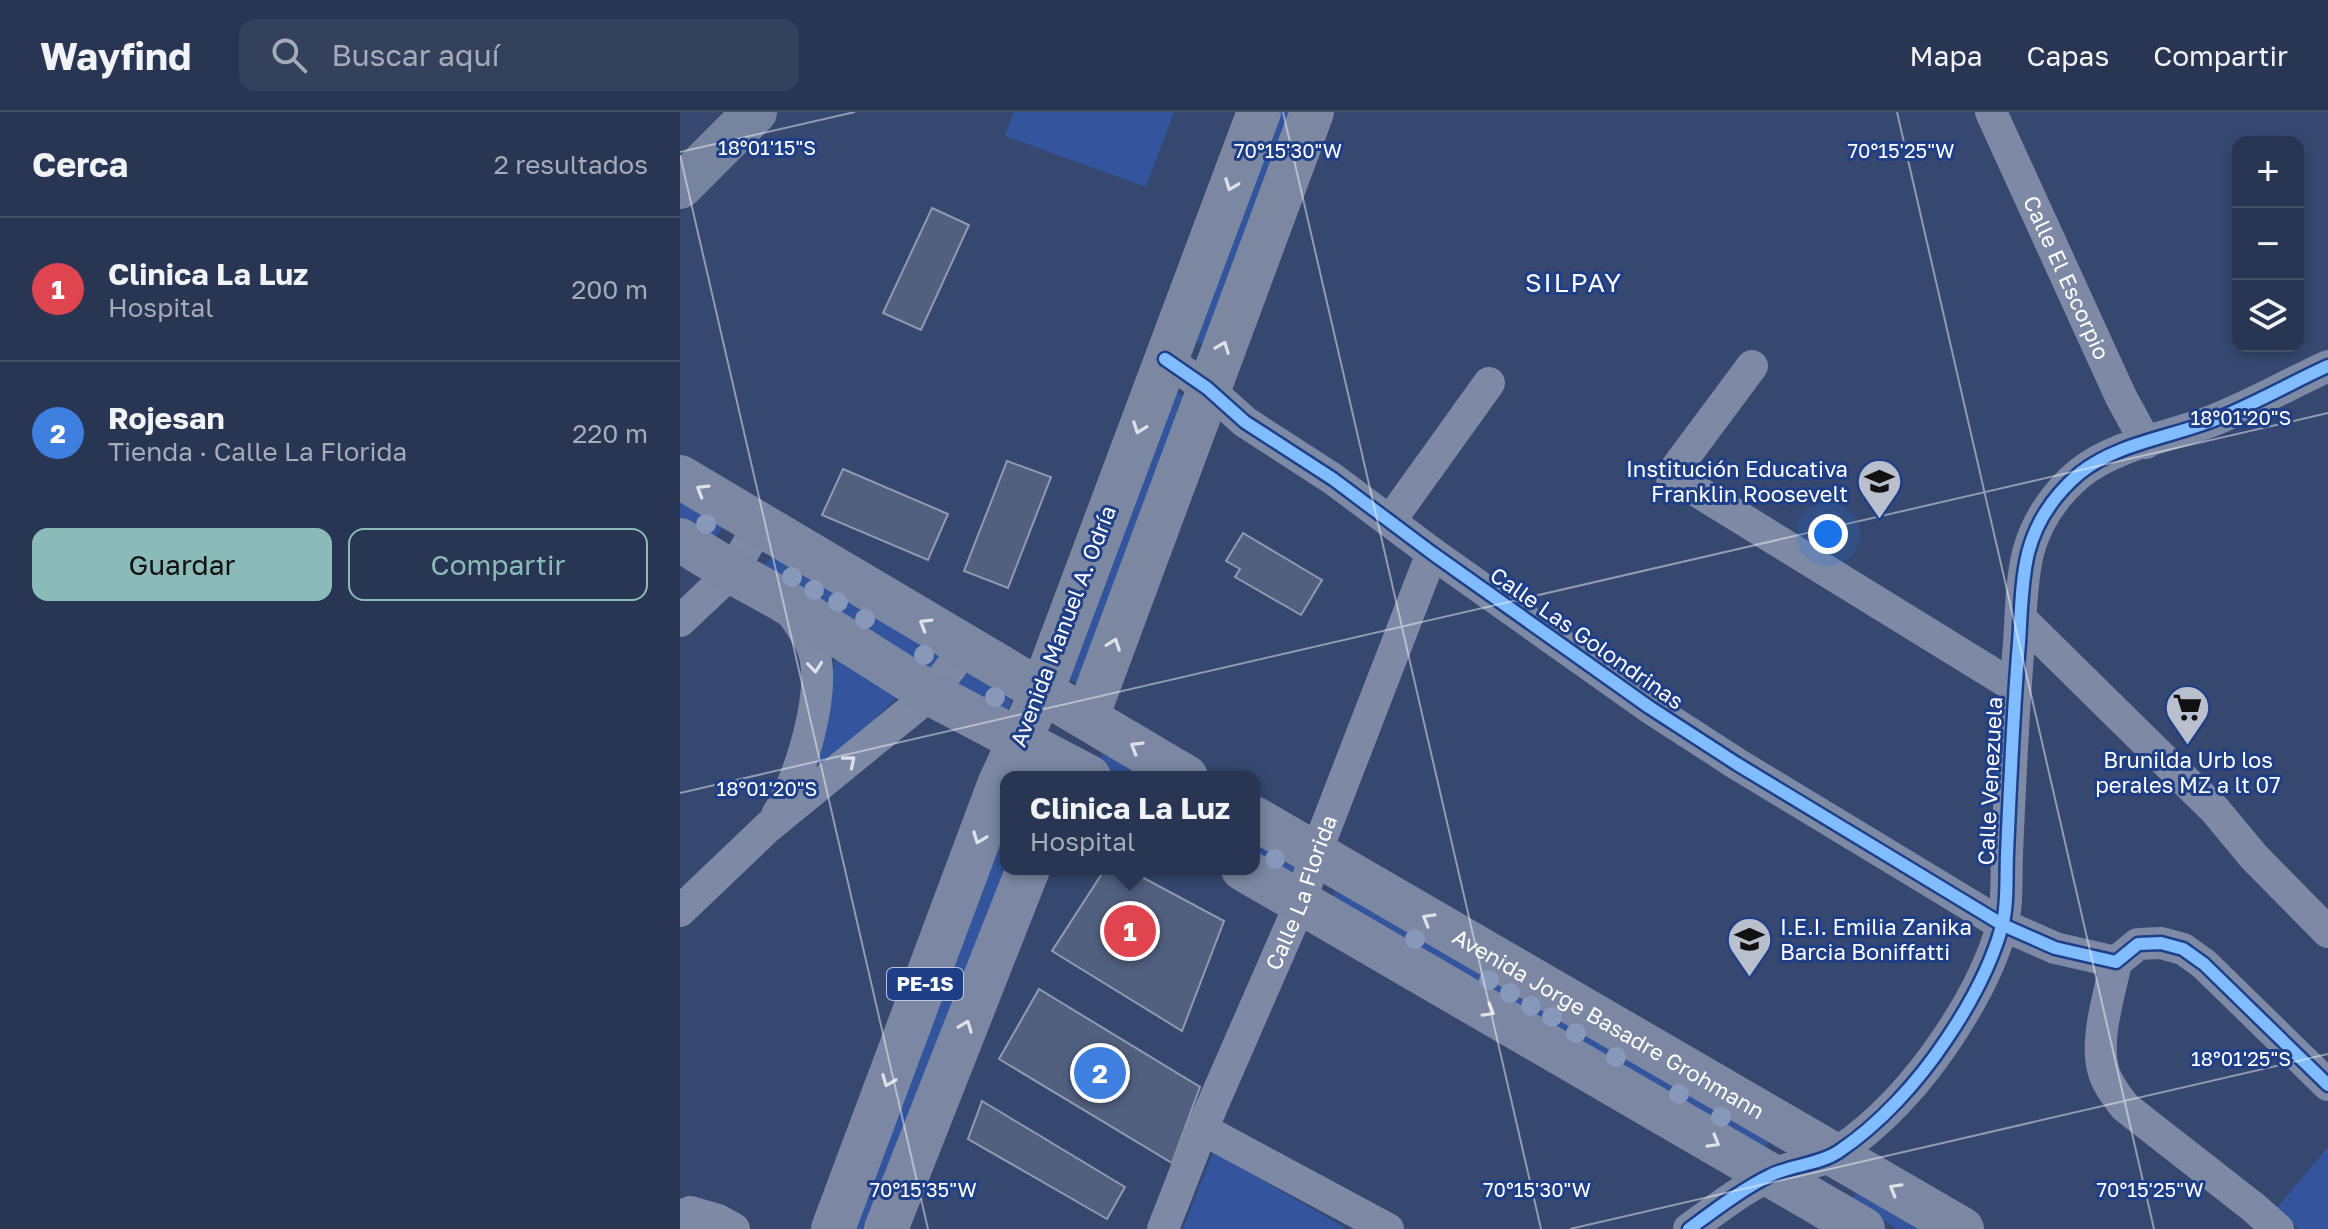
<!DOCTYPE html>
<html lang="es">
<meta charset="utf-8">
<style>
body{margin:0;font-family:"Golos Text",sans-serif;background:#34415d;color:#f1f3f6}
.controls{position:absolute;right:24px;top:24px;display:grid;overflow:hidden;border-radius:16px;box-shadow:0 4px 12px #0003}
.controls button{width:72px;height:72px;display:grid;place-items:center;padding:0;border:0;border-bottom:2px solid #44506a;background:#283653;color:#f1f3f6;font:40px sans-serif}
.you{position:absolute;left:1148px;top:422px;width:28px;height:28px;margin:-20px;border:6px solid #fff;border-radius:50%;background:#1a73e8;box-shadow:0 0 0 12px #1a73e833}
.badge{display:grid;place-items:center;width:52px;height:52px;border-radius:50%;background:#8bbbb9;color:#fff;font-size:26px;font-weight:700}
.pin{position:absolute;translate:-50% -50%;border:4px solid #fff;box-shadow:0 2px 8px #0006}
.popup{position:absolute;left:320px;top:659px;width:260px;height:104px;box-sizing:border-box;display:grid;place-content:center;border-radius:16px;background:#283653;filter:drop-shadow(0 2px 6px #0005);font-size:26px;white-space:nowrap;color:#a5abb8}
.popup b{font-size:30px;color:#f1f3f6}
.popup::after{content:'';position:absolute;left:50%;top:100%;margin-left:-16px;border:16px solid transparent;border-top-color:#283653}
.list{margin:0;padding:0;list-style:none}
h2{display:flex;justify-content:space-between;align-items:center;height:104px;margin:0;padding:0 32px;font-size:34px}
h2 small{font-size:26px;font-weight:400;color:#a5abb8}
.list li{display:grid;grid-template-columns:52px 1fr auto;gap:24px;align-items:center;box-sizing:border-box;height:144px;padding:0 32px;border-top:2px solid #44506a}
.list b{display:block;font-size:30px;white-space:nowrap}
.list p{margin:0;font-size:26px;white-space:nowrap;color:#a5abb8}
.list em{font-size:26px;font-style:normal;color:#a5abb8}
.actions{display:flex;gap:16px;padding:24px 32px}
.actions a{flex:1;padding:18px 0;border:2px solid #8bbbb9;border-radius:16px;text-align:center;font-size:28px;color:#8bbbb9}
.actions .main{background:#8bbbb9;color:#111}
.icon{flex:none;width:44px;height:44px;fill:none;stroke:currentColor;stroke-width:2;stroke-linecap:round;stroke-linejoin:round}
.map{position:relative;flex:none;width:1648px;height:1117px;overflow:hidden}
header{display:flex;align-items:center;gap:48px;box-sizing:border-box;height:112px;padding:0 40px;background:#283653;border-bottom:2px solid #44506a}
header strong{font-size:38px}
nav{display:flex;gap:44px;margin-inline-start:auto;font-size:28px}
.search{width:560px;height:72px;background:#34415d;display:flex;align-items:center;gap:20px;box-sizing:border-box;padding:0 28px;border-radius:16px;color:#a5abb8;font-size:30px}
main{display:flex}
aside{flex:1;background:#283653}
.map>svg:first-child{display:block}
.green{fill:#32559d}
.building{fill:#526080;stroke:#909bb2;stroke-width:2}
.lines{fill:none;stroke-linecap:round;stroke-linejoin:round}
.minor{stroke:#7d89a5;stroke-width:32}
.secondary{stroke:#7784a0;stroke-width:44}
.primary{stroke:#7c88a2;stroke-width:44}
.trunk{stroke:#7c88a3;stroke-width:44}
.cycleway-casing{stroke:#1e3f87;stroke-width:17}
.cycleway{stroke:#80bcff;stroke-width:12}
.tree{fill:#8898ba}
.oneway{stroke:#dee1e8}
.oneway2{stroke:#dee2e8}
.ticks{fill:none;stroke:#fff;stroke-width:2;stroke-opacity:0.45}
.labels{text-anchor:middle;stroke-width:6;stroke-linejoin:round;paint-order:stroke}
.shield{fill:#1e3f87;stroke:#bcc5db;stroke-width:2}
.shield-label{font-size:20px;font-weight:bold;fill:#fff}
.street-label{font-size:22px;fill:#fff;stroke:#1e3f87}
.poi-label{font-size:22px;fill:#fff;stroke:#1e3f87;text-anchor:end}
.quarter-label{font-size:26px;letter-spacing:2px;fill:#fff;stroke:#1e3f87}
.ticks-label{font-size:20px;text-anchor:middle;fill:#fff;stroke:#1e3f87;stroke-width:6;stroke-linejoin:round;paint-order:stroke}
</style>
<header>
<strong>Wayfind</strong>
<div class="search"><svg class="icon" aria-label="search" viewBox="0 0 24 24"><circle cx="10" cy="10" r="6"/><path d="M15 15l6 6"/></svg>Buscar aquí</div>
<nav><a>Mapa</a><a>Capas</a><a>Compartir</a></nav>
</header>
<main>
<aside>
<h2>Cerca<small>2 resultados</small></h2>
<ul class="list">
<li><span class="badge" style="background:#e0444e">1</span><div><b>Clinica La Luz</b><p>Hospital</p></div><em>200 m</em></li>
<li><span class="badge" style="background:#3f7fe0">2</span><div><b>Rojesan</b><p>Tienda · Calle La Florida</p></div><em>220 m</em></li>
</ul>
<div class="actions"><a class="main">Guardar</a><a>Compartir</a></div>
</aside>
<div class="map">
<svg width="1648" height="1117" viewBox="0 0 1648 1117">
<rect width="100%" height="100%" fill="#36486f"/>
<path class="green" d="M 334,0 L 494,0 L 466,75 L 325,24 Z
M 590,0 L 612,0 L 523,232 L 516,231 Z
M 497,280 L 505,286 L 403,566 L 396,571 L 386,566 Z
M 0,381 L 36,402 L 42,416 L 36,424 L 23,423 L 0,409 Z
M 93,445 L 257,539 L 260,548 L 255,559 L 86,459 L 85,452 Z
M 159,544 L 221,581 L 143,659 L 136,649 L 155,547 Z
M 287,561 L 298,563 L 329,582 L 331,591 L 327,599 L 280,576 L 279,568 Z
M 432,641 L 473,665 C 452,665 433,668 418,651 L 422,642 Z
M 326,688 L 326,756 L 193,1117 L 169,1117 Z
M 574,725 C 589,734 620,744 614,765 L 574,746 Z
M 657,774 L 1089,1025 L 1087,1034 L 1076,1039 L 660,796 L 653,784 Z
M 1648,1035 L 1648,1117 L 1619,1117 L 1596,1097 Z
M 533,1040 L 664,1115 L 663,1117 L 503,1117 Z
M 1186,1078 L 1257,1117 L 1217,1117 L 1176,1093 L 1173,1084 Z"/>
<path class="building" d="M 252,96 L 289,113 L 241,218 L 203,201 Z
M 327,349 L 371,365 L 328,476 L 284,459 Z
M 163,357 L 268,402 L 248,448 L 142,403 Z
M 563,421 L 642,468 L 621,503 L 555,465 L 560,457 L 546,449 Z
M 425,757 L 447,757 L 544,809 L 502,919 L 372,839 Z
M 359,877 L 520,975 L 492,1051 L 319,947 Z
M 302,989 L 445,1075 L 427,1107 L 288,1027 Z"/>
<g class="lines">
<g class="minor">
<path id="s1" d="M 1311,0 L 1441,285 L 1466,331"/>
<path d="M 485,247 L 527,276 L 565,310 L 653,367 L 752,441 L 969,595 L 1057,652 L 1323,813 L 1375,836 L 1436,850 L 1458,832 L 1481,831 L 1503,837 L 1524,852 L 1648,973"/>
<path d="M 1072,254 L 991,363 L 1335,575"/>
<path d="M 710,409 L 809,271"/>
<path d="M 1341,507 L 1535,698 L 1574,745 L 1648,820"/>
<path d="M 0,509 L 52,460 L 79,413"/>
<path d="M 97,703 C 120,668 146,581 134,540 C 129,524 118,509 108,496"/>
<path d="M 0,799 L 88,715 L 251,582 L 285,536"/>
<path d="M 1436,850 C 1430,881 1415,925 1423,957 C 1426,971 1436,983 1445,995 L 1573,1095 L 1598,1117"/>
<path d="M 522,1017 L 708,1117"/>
<path d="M 0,1104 L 10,1100 L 38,1108 L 54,1117"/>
<path id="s2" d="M 483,1117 L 522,1017 L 621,790 L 635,743 L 752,441"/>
<path d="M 1009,1117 C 1035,1098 1061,1078 1089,1064 C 1110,1053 1138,1053 1158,1040 C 1200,1012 1238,970 1266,928 C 1289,894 1311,854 1322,814 C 1328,794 1326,764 1327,742 C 1330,672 1333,601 1339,531 C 1341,502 1341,470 1348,441 C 1356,410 1375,382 1400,361 C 1439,330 1494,325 1539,306 C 1576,291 1611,271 1648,254"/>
</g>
<path class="secondary" d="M 0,75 L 75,0"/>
<path class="primary" d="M 362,579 L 579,0
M 407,605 L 632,0"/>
<g class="trunk">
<path d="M 0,365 L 506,665"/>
<path d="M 0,428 L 52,460 L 101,487 L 251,582 L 409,665"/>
<path id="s3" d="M 574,706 L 1282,1117"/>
<path d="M 563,757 L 1183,1117"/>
<path d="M 153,1117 L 319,673 L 362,579"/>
<path d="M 206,1117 L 348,757"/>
</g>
<defs>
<path id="cycleway" d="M 485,247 L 527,276 L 565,310 L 653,367 L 752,441 L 969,595 L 1057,652 L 1323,813 L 1375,836 L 1436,850 L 1458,832 L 1481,831 L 1503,837 L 1524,852 L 1648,973
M 1009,1117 C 1035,1098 1061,1078 1089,1064 C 1110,1053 1138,1053 1158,1040 C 1200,1012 1238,970 1266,928 C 1289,894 1311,854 1322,814 C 1328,794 1326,764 1327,742 C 1330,672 1333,601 1339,531 C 1341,502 1341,470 1348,441 C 1356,410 1375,382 1400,361 C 1439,330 1494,325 1539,306 C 1576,291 1611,271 1648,254"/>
</defs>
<use href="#cycleway" class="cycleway-casing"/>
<use href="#cycleway" class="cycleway"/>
</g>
<g class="tree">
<circle cx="26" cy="412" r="10"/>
<circle cx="112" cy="465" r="10"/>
<circle cx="134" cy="478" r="10"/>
<circle cx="158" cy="490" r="10"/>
<circle cx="185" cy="507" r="10"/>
<circle cx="244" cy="543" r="10"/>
<circle cx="315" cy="585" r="10"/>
<circle cx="595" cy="747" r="10"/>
<circle cx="735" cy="827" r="10"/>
<circle cx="809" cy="868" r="10"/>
<circle cx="830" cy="881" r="10"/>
<circle cx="851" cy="894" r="10"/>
<circle cx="872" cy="905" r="10"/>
<circle cx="896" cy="921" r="10"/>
<circle cx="936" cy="945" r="10"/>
<circle cx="999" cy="982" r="10"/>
<circle cx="1041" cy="1005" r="10"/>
</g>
<defs><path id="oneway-chevron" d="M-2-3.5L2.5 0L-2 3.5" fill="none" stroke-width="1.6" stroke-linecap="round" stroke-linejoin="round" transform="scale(2)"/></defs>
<g class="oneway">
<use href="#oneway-chevron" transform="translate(551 73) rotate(111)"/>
<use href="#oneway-chevron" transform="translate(543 235) rotate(-69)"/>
<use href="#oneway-chevron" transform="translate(459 316) rotate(110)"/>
<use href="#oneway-chevron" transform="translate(22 378) rotate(-149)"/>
<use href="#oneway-chevron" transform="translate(245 512) rotate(-149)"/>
<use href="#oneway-chevron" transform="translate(434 532) rotate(-70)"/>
<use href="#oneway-chevron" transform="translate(456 635) rotate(-149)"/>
<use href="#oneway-chevron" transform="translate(299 726) rotate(111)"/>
<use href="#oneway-chevron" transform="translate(748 807) rotate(-150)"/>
<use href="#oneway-chevron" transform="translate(809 899) rotate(30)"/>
<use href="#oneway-chevron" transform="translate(286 914) rotate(-69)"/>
<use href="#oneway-chevron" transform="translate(208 969) rotate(111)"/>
<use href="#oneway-chevron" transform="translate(1034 1030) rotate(30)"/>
<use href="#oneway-chevron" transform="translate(1215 1077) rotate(-150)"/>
</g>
<g class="oneway2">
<use href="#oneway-chevron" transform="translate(135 555) rotate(84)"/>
<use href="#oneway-chevron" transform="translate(170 649) rotate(-40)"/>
</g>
<path class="ticks" d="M 603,0 L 861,1117M 1217,0 L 1474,1117M 0,40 L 175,0M 0,43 L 248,1117M 0,681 L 1648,301M 890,1117 L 1648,942"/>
<defs>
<symbol id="school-pin" viewBox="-11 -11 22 30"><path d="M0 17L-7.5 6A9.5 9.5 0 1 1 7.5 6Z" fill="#b9bfcd" stroke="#1e3f87"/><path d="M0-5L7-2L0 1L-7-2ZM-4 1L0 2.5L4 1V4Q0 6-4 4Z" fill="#111"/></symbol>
<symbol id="supermarket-pin" viewBox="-11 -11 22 30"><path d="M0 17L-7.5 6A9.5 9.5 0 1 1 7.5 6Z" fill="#b9bfcd" stroke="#1e3f87"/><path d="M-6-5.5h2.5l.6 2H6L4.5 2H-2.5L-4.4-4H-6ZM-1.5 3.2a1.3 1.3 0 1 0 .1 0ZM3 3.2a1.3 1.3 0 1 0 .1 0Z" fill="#111"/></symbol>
</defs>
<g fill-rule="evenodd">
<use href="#school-pin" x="1174" y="344" width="51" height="69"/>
<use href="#supermarket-pin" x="1482" y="570" width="51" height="69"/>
<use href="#school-pin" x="1044" y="802" width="51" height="69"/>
</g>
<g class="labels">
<rect class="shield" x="207" y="856" width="76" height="32" rx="6"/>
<g class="shield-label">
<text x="245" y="879">PE-1S</text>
</g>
<g class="street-label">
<text dy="8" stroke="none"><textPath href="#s1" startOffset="182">Calle El Escorpio</textPath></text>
<text transform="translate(383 514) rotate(-69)" y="8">Avenida Manuel A. Odría</text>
<text transform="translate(907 526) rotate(35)" y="8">Calle Las Golondrinas</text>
<text transform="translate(1310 669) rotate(-87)" y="8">Calle Venezuela</text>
<text dy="8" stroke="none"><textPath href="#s2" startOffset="364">Calle La Florida</textPath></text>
<text dy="8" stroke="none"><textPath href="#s3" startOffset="410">Avenida Jorge Basadre Grohmann</textPath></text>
</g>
<g class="poi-label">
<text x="1168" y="365">Institución Educativa<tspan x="1168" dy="25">Franklin Roosevelt</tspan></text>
<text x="1508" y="656" text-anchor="middle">Brunilda Urb los<tspan x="1508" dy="25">perales MZ a lt 07</tspan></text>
<text x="1100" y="823" text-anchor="start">I.E.I. Emilia Zanika<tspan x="1100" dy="25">Barcia Boniffatti</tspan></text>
</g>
<g class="quarter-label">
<text x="894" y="180">SILPAY</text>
</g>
</g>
<g class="ticks-label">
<text x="87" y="43">18°01'15"S</text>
<text x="608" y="46">70°15'30"W</text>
<text x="1221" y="46">70°15'25"W</text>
<text x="1561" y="313">18°01'20"S</text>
<text x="87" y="684">18°01'20"S</text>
<text x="1561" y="954">18°01'25"S</text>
<text x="243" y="1085">70°15'35"W</text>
<text x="857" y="1085">70°15'30"W</text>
<text x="1470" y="1085">70°15'25"W</text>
</g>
</svg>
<div class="controls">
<button>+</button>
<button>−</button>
<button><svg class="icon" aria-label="layers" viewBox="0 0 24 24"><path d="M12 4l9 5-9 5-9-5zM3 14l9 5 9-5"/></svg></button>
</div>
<div class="you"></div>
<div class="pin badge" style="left:450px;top:819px;background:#e0444e">1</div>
<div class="popup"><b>Clinica La Luz</b>Hospital</div>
<div class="pin badge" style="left:420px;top:961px;background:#3f7fe0">2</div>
</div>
</main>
